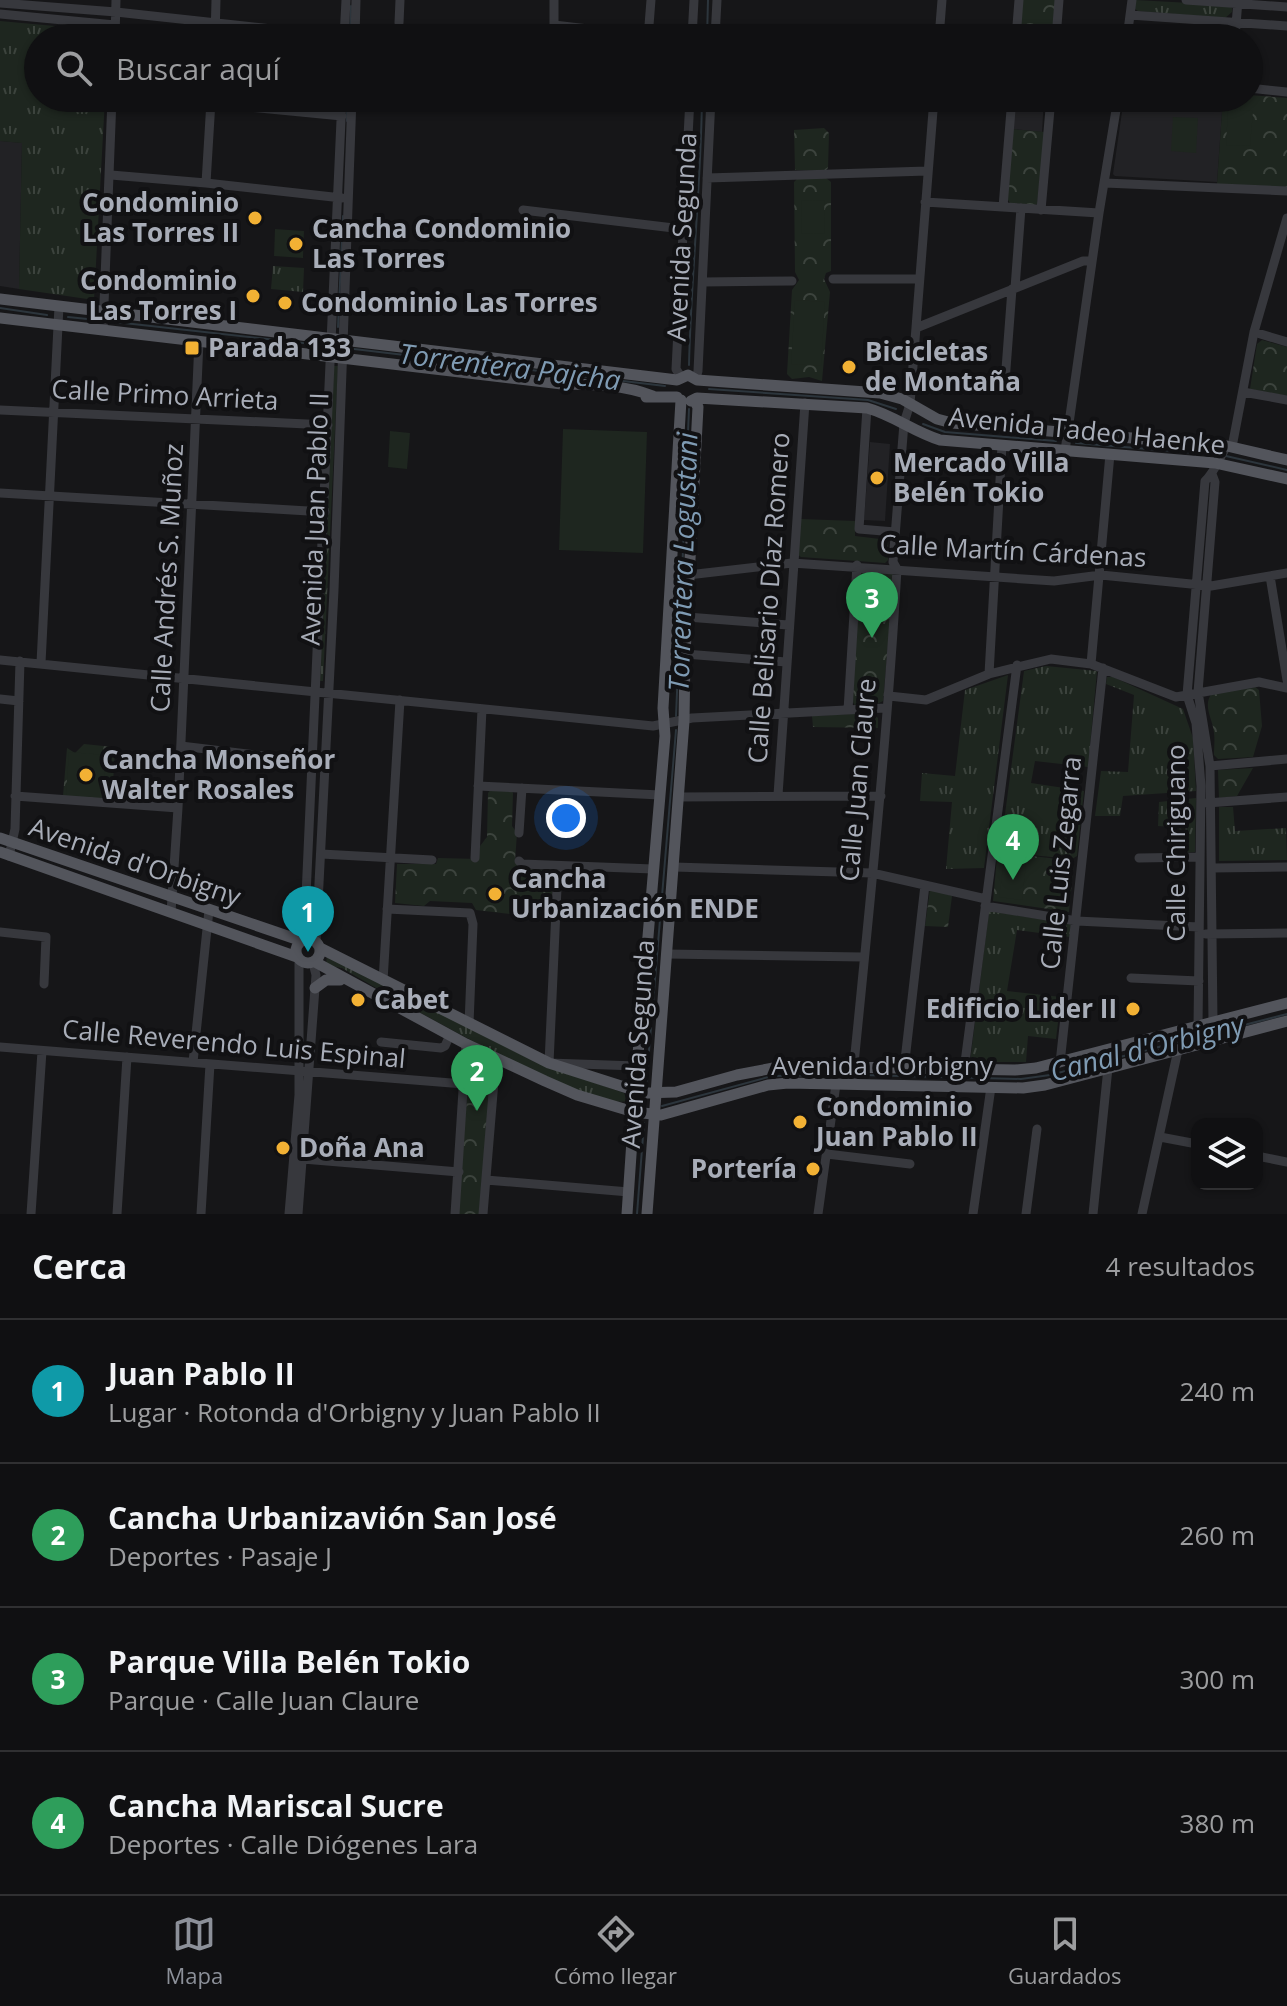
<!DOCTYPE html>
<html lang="es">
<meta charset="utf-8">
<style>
body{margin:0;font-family:"Open Sans",sans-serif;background:#1e1e20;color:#f1f3f6}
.controls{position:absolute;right:24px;bottom:24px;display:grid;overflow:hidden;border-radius:16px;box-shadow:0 2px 6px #0004}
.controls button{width:72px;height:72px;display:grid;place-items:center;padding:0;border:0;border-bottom:2px solid #303032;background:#101012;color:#f1f3f6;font:40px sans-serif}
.you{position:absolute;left:566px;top:818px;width:28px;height:28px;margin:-20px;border:6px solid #fff;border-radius:50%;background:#1a73e8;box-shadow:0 0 0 12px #1a73e833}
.badge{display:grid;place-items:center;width:52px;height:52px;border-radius:50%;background:#8c9099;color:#fff;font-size:26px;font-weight:700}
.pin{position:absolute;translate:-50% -66px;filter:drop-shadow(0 2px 4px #0008)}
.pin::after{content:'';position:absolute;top:42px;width:28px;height:24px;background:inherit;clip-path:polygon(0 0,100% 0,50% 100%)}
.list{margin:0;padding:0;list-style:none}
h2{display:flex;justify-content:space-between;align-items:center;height:104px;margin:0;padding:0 32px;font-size:34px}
h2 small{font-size:26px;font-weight:400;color:#9c9d9f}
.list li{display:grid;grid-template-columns:52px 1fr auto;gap:24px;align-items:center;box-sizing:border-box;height:144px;padding:0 32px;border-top:2px solid #303032}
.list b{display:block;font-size:30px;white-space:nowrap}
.list p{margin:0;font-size:26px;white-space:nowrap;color:#9c9d9f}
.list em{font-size:26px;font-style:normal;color:#9c9d9f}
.icon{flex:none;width:44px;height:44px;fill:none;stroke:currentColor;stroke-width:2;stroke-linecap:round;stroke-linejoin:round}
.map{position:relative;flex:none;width:1287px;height:1214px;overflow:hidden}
.search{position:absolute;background:#101012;box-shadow:0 2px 6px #0004;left:24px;right:24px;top:24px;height:88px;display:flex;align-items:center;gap:20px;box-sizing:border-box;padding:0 28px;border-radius:44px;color:#9c9d9f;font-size:30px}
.sheet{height:680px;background:#101012}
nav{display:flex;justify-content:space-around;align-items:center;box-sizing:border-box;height:112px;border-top:2px solid #303032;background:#101012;font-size:22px;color:#9c9d9f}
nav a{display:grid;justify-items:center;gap:4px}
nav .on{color:#8c9099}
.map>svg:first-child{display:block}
.built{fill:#222225}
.grass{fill:url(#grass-tufts)}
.forest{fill:url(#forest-crowns)}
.pitch{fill:#1e261f}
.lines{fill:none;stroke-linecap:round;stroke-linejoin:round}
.stream{stroke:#2c353c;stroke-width:2}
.minor{stroke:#37383d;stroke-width:9}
.major{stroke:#53555c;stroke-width:11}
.poi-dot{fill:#f2b134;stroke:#111113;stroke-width:3}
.labels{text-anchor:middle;stroke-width:8;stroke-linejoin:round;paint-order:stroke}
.poi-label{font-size:26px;font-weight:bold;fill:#a8adb8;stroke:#111113;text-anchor:start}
.street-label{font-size:26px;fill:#a8adb8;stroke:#111113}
.water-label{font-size:28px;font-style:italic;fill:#7f9bb3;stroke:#111113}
</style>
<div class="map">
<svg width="1287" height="1214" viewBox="0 0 1287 1214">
<defs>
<pattern id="grass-tufts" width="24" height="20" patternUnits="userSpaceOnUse" patternTransform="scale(2)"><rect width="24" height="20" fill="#1e261f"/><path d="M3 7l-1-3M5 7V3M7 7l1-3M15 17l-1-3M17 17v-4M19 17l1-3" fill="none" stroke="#3c433d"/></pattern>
<pattern id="forest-crowns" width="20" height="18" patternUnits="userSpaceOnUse" patternTransform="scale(2)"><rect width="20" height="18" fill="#1e261f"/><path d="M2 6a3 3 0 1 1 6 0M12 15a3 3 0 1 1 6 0" fill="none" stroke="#3c433d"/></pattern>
</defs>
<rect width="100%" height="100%" fill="#161618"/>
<path class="built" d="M 1015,98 L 1044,98 L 1042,132 L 1013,129 Z
M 1124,98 L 1223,98 L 1217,182 L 1115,176 L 1113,174 Z
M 0,141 L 22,143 L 19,289 L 0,286 Z
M 870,442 L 890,444 L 885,521 L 864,520 Z"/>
<path class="grass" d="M 1135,0 L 1227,5 L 1232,8 L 1232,12 L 1225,18 L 1138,11 L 1135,9 Z
M 0,21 L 109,31 L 109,38 L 38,38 L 38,98 L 105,98 L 94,300 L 19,289 L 22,143 L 0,141 Z
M 273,266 L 304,268 L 303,292 L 271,289 Z
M 334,366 L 338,366 L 323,681 L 319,681 Z
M 1046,666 L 1097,671 L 1088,767 L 1035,761 L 1031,783 L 1084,791 L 1077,856 L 1072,859 L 1000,852 L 1024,671 Z
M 1008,675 L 984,868 L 946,869 L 952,802 L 920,801 L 922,773 L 955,776 L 965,690 Z
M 1107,677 L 1113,677 L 1183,709 L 1193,738 L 1196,791 L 1123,796 L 1120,816 L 1095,816 L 1101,771 L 1128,772 L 1134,695 L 1106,684 Z
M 1196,798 L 1195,852 L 1172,853 L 1172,827 L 1158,826 L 1159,802 Z
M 1219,807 L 1233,807 L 1235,831 L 1286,828 L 1287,860 L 1219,861 Z
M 989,911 L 1071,924 L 1070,937 L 1017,930 L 1007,991 L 1061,997 L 1056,1039 L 1028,1036 L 1026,1062 L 970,1062 Z
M 327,955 L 537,1063 L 624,1093 L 627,1101 C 590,1112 384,993 342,968 L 326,965 Z"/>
<path class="forest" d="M 1022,0 L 1057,0 L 1053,38 L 1019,38 Z
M 1249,95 L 1287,98 L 1287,187 L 1217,184 L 1223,98 L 1249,98 Z
M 824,128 L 829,133 L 828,168 L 825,171 L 795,170 L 794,130 Z
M 1011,129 L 1045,132 L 1037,204 L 1034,205 L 1010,203 L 1006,197 Z
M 826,178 L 831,182 L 831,271 L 826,273 L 824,279 L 830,292 L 822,381 L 809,377 L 792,379 L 787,374 L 792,290 L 799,280 L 795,272 L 794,182 L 797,179 Z
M 1262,340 L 1287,347 L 1287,396 L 1250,389 L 1257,344 Z
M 800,519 L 855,521 L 855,536 L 888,540 L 888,560 L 885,563 L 801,557 L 798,555 Z
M 861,571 L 893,574 L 894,577 L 883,701 L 877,704 L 855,706 L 852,700 Z
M 1254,686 L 1259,690 L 1262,726 L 1253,757 L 1218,759 L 1214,755 C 1214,748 1215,740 1214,733 C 1213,719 1202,706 1212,693 Z
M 872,713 L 878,718 L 878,728 L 813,727 L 812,716 Z
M 84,744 L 113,747 L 115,750 L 112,800 L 63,796 L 67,748 L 75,753 Z
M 1253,768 L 1237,796 L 1219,798 L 1218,770 Z
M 491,789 L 511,790 L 513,793 L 512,826 L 517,833 L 515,861 L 522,868 L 552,871 L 552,919 L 476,910 L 472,903 L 430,901 L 424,906 L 395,903 L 397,864 L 436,864 L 438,858 L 478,859 L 480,846 L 487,837 L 488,793 Z
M 1000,852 L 1074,861 L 1069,912 L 993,901 L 997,857 Z
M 930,889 L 952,896 L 948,927 L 925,926 Z
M 473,1054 L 492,1063 L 479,1214 L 458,1214 L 470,1056 Z"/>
<path class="pitch" d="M 1228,109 L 1253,111 L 1250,146 L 1226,145 Z
M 1173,117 L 1198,118 L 1196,153 L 1171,151 Z
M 824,200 L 825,233 L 802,234 L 801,201 Z
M 275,229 L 304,231 L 303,258 L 274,256 Z
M 795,300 L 825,302 L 821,366 L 791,364 Z
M 563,429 L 647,432 L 643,553 L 559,550 Z
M 390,431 L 410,433 L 407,469 L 388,467 Z
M 864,582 L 887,584 L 884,619 L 861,617 Z
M 69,752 L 106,755 L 103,798 L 66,795 Z
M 1004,861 L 1026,864 L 1022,900 L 999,897 Z"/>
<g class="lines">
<path class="stream" d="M 350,33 L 351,6
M 707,38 L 708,0
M 347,121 L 347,98
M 0,308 L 47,315
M 68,317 L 97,320
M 115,322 L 321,345
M 338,327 L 343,216
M 354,349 L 665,386
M 689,365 C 691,276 701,187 702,98
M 709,389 L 868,400 L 896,409
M 923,424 L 945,432 L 1056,441
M 1076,443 L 1220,455
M 1226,456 L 1287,470
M 676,716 L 689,409
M 862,1075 L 1021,1079 L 1050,1075 L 1287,1014
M 646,1086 L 676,730
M 662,1106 L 772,1076 L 844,1075
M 637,1214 L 644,1123"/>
<path class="minor" d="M 1186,0 L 1287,7
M 0,3 L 116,12 L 354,38
M 0,14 L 115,25
M 1130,15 L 1287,26
M 399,23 L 400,0
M 554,25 L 648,36
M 115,38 L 116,0
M 215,38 L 216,0
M 344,38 L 346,0
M 355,38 L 356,0
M 554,38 L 554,0
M 648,38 L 651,0
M 692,38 L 694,0
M 715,38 L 717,0
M 939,38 L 942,0
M 1016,38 L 1019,0
M 1056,38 L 1059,0
M 1127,38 L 1132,0
M 1235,38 L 1238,0
M 1249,88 L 1287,92
M 156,98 L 342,116
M 111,175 L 206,183 L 342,198
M 707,178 L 927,171
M 206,183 L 211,101
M 1105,183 L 1287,191
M 925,202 L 1099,213
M 1003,207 L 1012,98
M 523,210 L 682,229
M 1041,210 L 1051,98
M 833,279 L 919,279
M 703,282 L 792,281
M 1015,288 L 1021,208
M 916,328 L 1083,261 L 1092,261
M 103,330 L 112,98
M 1254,332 L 1287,342
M 681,377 L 676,369 L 690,98
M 696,378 L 698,371 L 711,98
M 1005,382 L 1012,289
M 1243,392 L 1287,400
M 867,408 L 859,529 L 895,532
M 0,410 L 328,425
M 1232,447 L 1254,332 L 1287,218
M 1065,451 L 1099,213 L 1118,98
M 1212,474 L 1215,482 L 1198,692 L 1210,766 L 1213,1022
M 0,493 L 325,512
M 688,575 L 792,563 L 1054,581 L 1101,575 L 1211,586 L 1287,573
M 1270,576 L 1287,680
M 687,617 L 788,625
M 685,654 L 786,662
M 0,660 L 653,726 L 692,718 L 885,708
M 41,663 L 59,306
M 1091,664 L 1110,454
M 989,674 L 1002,445
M 889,696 L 926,700 L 989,674 L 1051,659 L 1091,664 L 1176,697 L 1259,682 L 1287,688
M 0,699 L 19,701
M 848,710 L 857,565
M 181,746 L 313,762
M 1210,766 L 1287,759
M 478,786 L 660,795
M 778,795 L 805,403
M 15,796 L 178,808
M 679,797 L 881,796
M 1207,803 L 1287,797
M 519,833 L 522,788
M 321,854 L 432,860
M 9,856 L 15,829 L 20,661
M 475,858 L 482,709
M 1139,858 L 1200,857
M 519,861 L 522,864 L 653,869
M 558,866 L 549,1063 L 637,1066
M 674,867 L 872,873 L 986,899
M 1212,868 L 1287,867
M 985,906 L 1077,921 L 1199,927
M 387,909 L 470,913 L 473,924 L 469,1024
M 171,912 L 178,808 L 199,341
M 0,932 L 46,937 L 44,984
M 1206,934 L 1287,933
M 304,940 L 342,98
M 316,942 L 334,590 L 352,98
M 667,954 L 863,957
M 1131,978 L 1199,981
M 383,981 L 400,700
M 1198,1026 L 1201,786 L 1196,723 L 1187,695 L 1205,481 C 1215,472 1219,458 1227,446
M 381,1042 L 441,1048 L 445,1046 L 450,1035
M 0,1047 L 464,1084
M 193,1062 L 209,910
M 1060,1063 L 1103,668
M 904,1069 L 925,885
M 964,1070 L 1017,665
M 852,1084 C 869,912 887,741 897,569 L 893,562 L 904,423 L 910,404 L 934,98
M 1160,1137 L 1197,1144
M 827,1154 L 910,1164
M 1257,1156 L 1287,1162
M 303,1159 L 459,1172
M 486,1180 L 629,1192
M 31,1214 L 42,1051
M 117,1214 L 127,1057
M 201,1214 L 210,1064
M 289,1214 L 299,1095 L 299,959
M 298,1214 L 316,975 L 313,963
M 455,1214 L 466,1044
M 483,1214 L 496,1057
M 818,1214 L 836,1084
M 973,1214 L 991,1087
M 1026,1214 L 1037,1129
M 1093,1214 L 1108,1068
M 1142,1214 L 1178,1050"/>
<path class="major" d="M 0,299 L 669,379 L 677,380 L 688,375 L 697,380 L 880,393 L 902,399 L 937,419 L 952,423 L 1227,446 L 1287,460
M 0,318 L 562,384 C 591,384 626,385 653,396
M 646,397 L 677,397
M 691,401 L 697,398 L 867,408 C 893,415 914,432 940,440 L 1215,463 L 1287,479
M 0,838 L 302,941
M 0,852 L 297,957
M296 951a12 12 0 1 1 24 0a12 12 0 1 1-24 0Z
M 320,948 L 549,1063 L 643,1093 L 676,1092 L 737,1075 L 784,1066 L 1015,1070 L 1036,1068 L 1287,1003
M 315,962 L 466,1044 L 545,1081 L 577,1095 L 634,1112 L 661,1115 L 768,1085 L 788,1083 L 1023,1088 L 1045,1085 L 1287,1021
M 315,988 L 326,980 L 340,980
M 627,1214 L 637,1066 L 665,736 L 663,708 L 681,400
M 647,1214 L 684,721 L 685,654 L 698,407 L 694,400"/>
</g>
<g class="poi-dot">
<circle cx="255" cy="218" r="8"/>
<circle cx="296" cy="244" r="8"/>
<circle cx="253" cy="296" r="8"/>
<circle cx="285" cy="303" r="8"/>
<rect x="184" y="340" width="16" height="16" rx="4"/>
<circle cx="849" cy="367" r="8"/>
<circle cx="877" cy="478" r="8"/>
<circle cx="86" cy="775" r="8"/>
<circle cx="495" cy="894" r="8"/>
<circle cx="358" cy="1000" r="8"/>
<circle cx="1133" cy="1009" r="8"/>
<circle cx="800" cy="1122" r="8"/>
<circle cx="283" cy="1148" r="8"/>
<circle cx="813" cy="1169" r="8"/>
</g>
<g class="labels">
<g class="poi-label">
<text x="239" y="212" text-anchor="end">Condominio<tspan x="239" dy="30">Las Torres II</tspan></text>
<text x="312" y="238">Cancha Condominio<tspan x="312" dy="30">Las Torres</tspan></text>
<text x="237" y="290" text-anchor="end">Condominio<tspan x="237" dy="30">Las Torres I</tspan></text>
<text x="301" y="312">Condominio Las Torres</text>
<text x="208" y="357">Parada 133</text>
<text x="865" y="361">Bicicletas<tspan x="865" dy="30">de Montaña</tspan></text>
<text x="893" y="472">Mercado Villa<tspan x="893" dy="30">Belén Tokio</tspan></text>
<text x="102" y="769">Cancha Monseñor<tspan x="102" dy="30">Walter Rosales</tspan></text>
<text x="511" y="888">Cancha<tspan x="511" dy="30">Urbanización ENDE</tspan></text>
<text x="374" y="1009">Cabet</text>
<text x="1117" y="1018" text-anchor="end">Edificio Lider II</text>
<text x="816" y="1116">Condominio<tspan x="816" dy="30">Juan Pablo II</tspan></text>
<text x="299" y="1157">Doña Ana</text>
<text x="797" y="1178" text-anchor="end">Portería</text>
</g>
<g class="street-label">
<text transform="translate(682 237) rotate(-87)" y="9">Avenida Segunda</text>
<text transform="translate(165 395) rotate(3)" y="9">Calle Primo Arrieta</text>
<text transform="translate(1087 431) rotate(6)" y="9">Avenida Tadeo Haenke</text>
<text transform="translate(315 519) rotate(-88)" y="9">Avenida Juan Pablo II</text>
<text transform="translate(1013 551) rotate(3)" y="9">Calle Martín Cárdenas</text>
<text transform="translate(167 578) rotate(-87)" y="9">Calle Andrés S. Muñoz</text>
<text transform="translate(769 598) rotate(-86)" y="9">Calle Belisario Díaz Romero</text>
<text transform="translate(858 780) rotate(-85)" y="9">Calle Juan Claure</text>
<text transform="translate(1176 843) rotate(-90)" y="9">Calle Chiriguano</text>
<text transform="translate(135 862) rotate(19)" y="9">Avenida d'Orbigny</text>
<text transform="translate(1061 863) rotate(-84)" y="9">Calle Luis Zegarra</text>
<text transform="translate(234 1044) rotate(5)" y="9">Calle Reverendo Luis Espinal</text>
<text transform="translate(638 1044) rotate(-86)" y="9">Avenida Segunda</text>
<text x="882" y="1075">Avenida d'Orbigny</text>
</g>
<g class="water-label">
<text transform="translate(510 367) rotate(7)" y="10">Torrentera Pajcha</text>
<text transform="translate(683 562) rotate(-88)" y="10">Torrentera Logustani</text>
<text transform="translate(1147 1048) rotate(-14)" y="10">Canal d'Orbigny</text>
</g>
</g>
</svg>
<div class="controls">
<button><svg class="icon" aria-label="layers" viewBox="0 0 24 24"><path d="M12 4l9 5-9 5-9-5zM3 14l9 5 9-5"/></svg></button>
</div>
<div class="you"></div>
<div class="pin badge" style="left:308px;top:952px;background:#0f9aa8">1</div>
<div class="pin badge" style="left:477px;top:1111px;background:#2e9e5b">2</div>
<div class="pin badge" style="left:872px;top:638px;background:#2e9e5b">3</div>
<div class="pin badge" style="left:1013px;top:880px;background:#2e9e5b">4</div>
<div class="search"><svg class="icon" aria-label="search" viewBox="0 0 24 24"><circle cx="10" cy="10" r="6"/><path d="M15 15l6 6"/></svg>Buscar aquí</div>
</div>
<section class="sheet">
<h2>Cerca<small>4 resultados</small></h2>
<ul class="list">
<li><span class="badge" style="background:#0f9aa8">1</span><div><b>Juan Pablo II</b><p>Lugar · Rotonda d'Orbigny y Juan Pablo II</p></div><em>240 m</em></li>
<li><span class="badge" style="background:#2e9e5b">2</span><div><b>Cancha Urbanizavión San José</b><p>Deportes · Pasaje J</p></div><em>260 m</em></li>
<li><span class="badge" style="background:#2e9e5b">3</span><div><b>Parque Villa Belén Tokio</b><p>Parque · Calle Juan Claure</p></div><em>300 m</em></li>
<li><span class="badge" style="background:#2e9e5b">4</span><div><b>Cancha Mariscal Sucre</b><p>Deportes · Calle Diógenes Lara</p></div><em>380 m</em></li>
</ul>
</section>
<nav>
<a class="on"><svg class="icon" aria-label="map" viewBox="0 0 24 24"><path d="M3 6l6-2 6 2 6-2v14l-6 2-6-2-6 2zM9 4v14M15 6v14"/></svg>Mapa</a>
<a><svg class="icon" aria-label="directions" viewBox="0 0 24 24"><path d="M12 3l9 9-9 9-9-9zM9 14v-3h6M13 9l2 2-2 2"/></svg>Cómo llegar</a>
<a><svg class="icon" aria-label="saved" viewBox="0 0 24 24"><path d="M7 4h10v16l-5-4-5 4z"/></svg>Guardados</a>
</nav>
